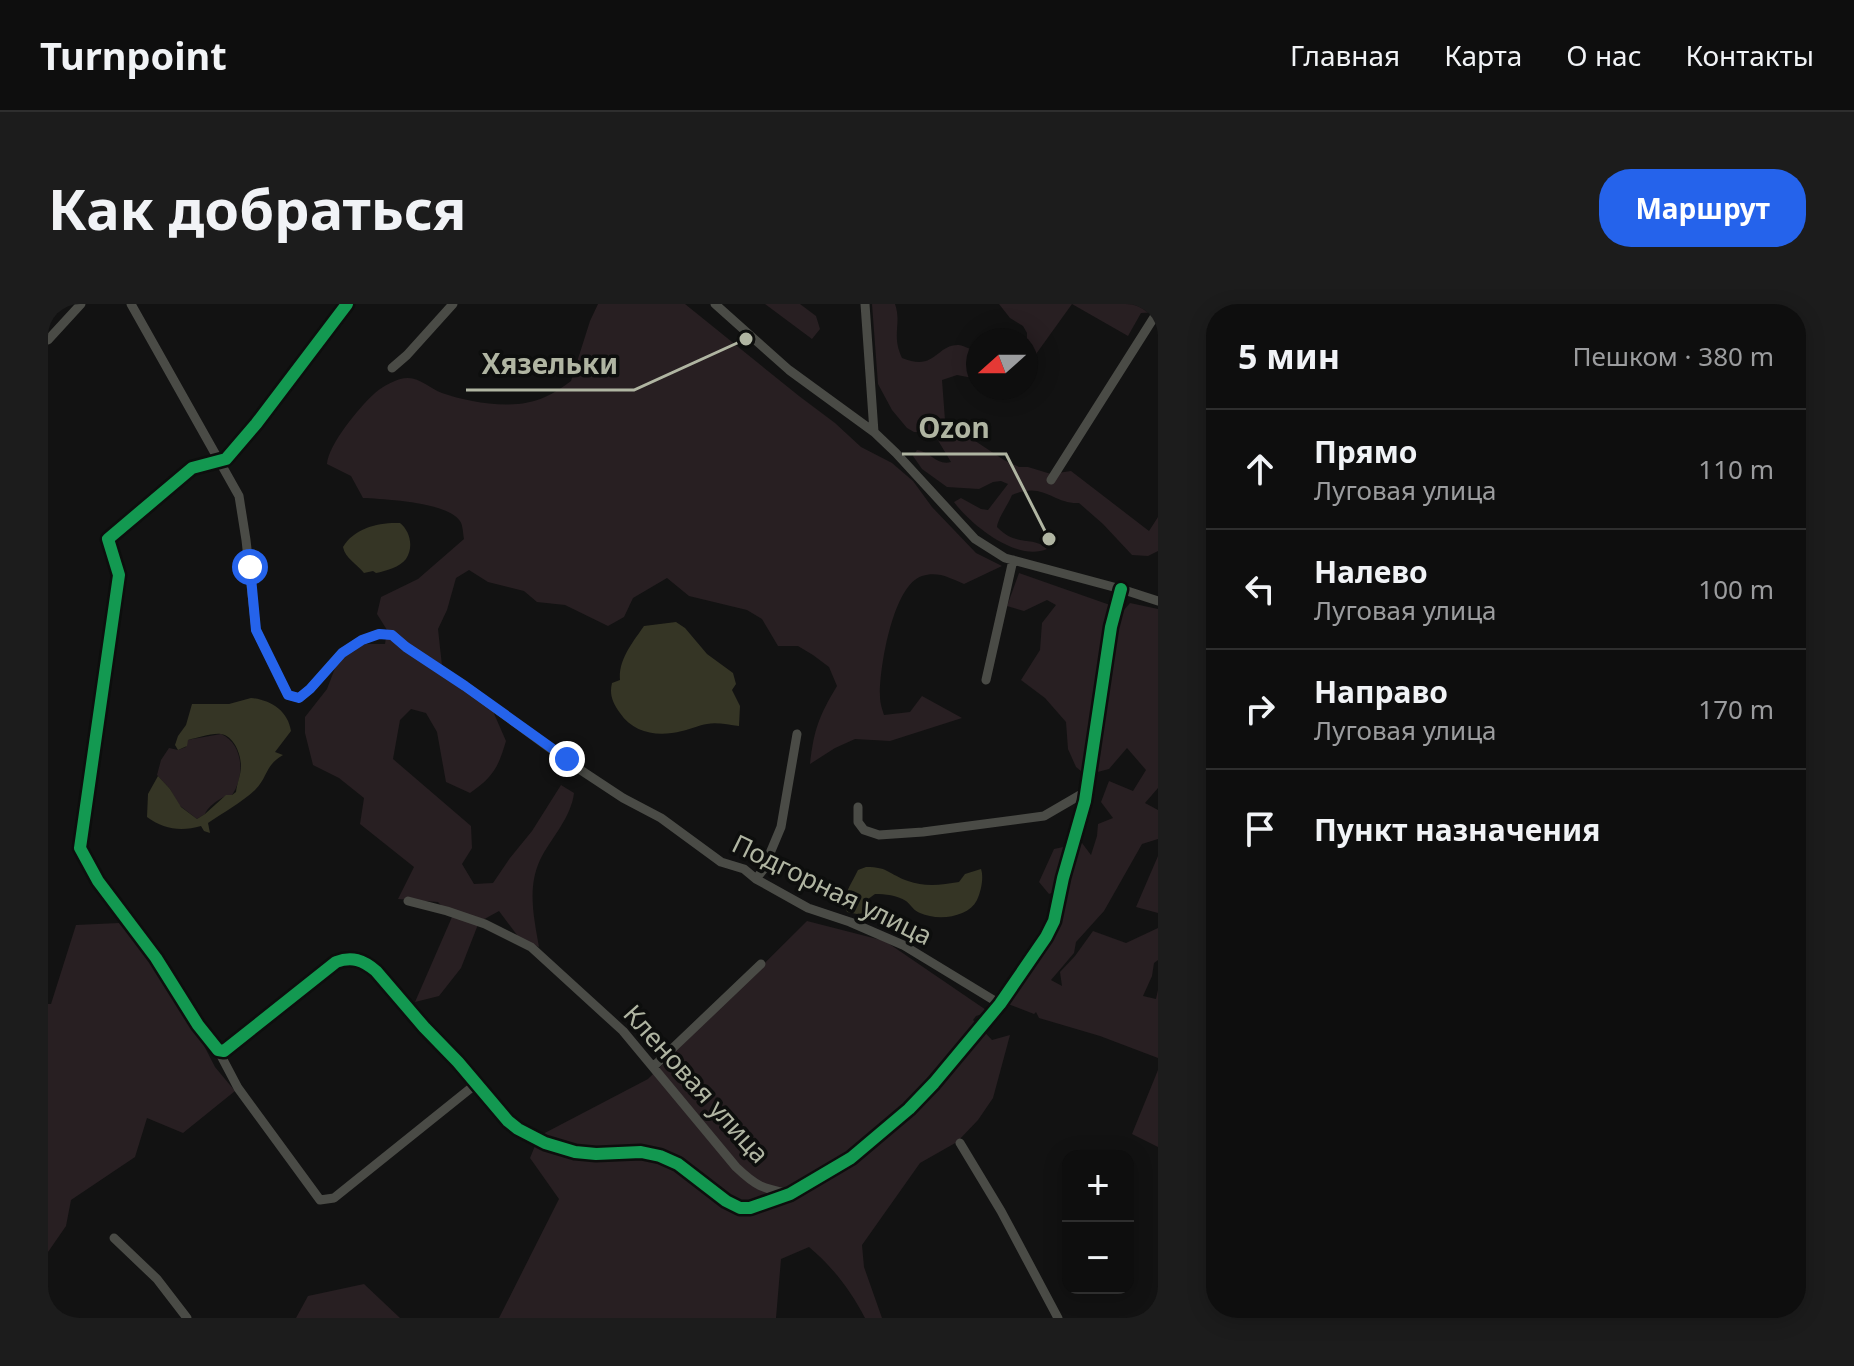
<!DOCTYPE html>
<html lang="ru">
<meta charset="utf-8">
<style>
body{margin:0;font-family:"Noto Sans",sans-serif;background:#1c1c1c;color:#f1f3f6}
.controls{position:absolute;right:24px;bottom:24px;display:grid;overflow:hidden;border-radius:16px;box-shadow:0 4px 20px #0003}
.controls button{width:72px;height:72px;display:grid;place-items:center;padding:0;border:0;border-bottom:2px solid #2e2e2e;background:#0e0e0e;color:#f1f3f6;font:40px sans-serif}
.compass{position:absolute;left:918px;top:24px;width:72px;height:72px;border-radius:50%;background:#0e0e0e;box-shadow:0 4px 20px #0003;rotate:249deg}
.stop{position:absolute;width:24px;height:24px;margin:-18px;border:6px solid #2563eb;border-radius:50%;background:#fff}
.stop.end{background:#2563eb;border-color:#fff;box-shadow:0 2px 8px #0008}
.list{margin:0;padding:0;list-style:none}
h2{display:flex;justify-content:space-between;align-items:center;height:104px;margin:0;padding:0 32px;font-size:34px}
h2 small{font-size:26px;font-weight:400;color:#9b9c9e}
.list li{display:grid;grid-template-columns:52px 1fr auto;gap:24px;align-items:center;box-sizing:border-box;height:120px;padding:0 32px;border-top:2px solid #2e2e2e}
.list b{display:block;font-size:30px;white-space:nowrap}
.list p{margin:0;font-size:26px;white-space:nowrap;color:#9b9c9e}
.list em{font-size:26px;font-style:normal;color:#9b9c9e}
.icon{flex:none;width:44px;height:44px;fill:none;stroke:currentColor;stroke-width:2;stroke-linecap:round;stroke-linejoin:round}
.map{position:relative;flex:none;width:1110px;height:1014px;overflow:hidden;border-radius:32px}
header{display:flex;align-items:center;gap:48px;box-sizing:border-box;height:112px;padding:0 40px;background:#0e0e0e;border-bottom:2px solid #2e2e2e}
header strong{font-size:38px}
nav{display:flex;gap:44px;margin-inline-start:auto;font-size:28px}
.intro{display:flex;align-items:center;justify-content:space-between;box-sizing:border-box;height:192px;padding:0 48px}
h1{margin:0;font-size:56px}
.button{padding:20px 36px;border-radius:32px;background:#2563eb;color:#fff;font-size:28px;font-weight:700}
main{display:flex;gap:48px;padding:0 48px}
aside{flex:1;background:#0e0e0e;border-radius:32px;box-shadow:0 4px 20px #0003}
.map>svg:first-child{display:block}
.green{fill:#281f22}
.water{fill:#353525}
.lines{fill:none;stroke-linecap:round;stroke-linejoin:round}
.minor{stroke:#4a4b46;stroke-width:9}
.cycleway-casing{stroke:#0d0e0d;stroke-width:17}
.cycleway{stroke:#139951;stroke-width:12}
.route{stroke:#2563eb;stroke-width:10}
.labels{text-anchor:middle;stroke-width:7;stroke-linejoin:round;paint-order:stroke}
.street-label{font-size:26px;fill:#b0b5a2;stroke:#0d0e0d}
.leader{fill:none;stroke:#b0b5a2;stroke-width:3}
.callout-dot{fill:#b0b5a2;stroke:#0d0e0d;stroke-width:3}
.callout-label{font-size:28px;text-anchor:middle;font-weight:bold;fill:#b0b5a2;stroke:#0d0e0d;stroke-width:7;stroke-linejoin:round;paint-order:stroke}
</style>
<header>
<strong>Turnpoint</strong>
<nav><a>Главная</a><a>Карта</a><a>О нас</a><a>Контакты</a></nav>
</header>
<div class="intro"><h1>Как добраться</h1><a class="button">Маршрут</a></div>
<main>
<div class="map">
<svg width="1110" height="1014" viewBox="0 0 1110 1014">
<rect width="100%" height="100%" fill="#121212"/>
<path class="green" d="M 550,0 L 637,0 L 751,92 L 787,119 L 813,143 L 844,159 L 865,177 L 884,203 L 928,249 L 954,262 L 916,280 C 902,274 890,267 874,272 C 845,281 831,365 832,393 C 832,399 834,405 836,411 L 862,408 L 874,392 L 914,414 L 842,437 L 807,435 L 787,444 L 762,460 C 766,425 771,412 789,382 L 781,363 L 765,351 L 750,342 L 730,342 L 714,315 L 699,306 L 641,292 L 619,274 L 585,294 L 576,313 L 560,322 L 517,301 L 489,298 L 476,287 L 440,278 L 421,266 L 408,274 L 399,306 L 390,325 L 395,371 L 444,405 L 458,437 C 450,464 445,473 422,489 L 398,478 L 389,428 L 378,409 L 363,405 L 352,416 L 345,455 L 423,522 L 424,544 L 414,560 L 426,580 L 445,579 L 462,554 L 484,527 L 513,481 L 526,489 C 523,514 503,534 492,556 C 479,584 486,614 491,643 L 472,635 L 451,607 L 431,618 L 413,664 L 391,692 L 367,698 L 404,613 L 390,598 L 350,595 L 366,563 L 312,520 L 316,494 L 291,474 L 265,461 L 257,429 L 257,413 L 279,385 L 289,359 L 301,345 L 318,340 L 337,340 L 339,326 L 329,310 L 333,293 L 370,275 L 416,235 C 415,230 415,221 412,217 C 399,198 336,195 315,194 L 303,172 L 279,160 C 280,141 312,102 327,89 C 335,82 349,74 360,74 C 372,74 383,85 394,89 C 423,99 468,107 497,93 C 506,89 515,83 523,77 L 542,17 Z
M 717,0 L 752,0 L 768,12 L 772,25 L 764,35 Z
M 824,0 L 847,0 C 854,20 843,31 854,54 C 888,68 888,40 911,41 C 917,42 924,46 930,49 L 930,75 L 909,71 L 894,76 L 897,116 L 902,122 L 909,125 L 956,156 L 971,163 L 980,163 L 1003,170 L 1023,167 L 1101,227 L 1110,213 L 1110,247 L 1100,252 L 1084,251 L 1055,220 L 1031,199 C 1004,200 996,177 964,191 C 960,201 950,214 949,223 C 969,244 985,231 999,245 C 969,258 923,221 906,198 L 913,194 L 933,205 L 940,206 L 960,180 L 953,177 L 945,178 L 931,185 L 899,183 L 874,165 L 865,152 L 869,146 C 883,148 889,162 903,158 L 888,133 L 882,129 L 866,128 L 859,124 L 844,106 L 830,80 Z
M 951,0 L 1110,0 L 1110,8 L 1093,9 L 1080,32 L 1024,0 L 978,64 L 979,29 L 975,22 L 962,14 Z
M 971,269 L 1062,301 L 1069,314 L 1082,299 L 1110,305 L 1110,484 L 1097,499 L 1110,506 L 1110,535 L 1094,540 L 1056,607 L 1028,638 L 1026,649 L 1003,676 L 1014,682 L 1012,668 L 1027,652 L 1045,627 L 1078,639 L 1110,624 L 1110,656 L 1106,659 L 1104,672 L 1095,692 L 1108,695 L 1110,686 L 1110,754 L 1052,732 L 991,714 L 988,708 L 986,710 L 960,700 L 962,697 L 961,694 L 1011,622 L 1022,580 L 1021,574 L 1017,583 L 1001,590 L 991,578 L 1006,545 L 1034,539 L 1043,551 L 1049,532 L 1050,520 L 1065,514 L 1053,498 L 1061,477 L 1085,487 L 1098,466 L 1079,444 L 1061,465 L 1038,471 L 1028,463 L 1020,445 L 1018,418 L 997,394 L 973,376 L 992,346 L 994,319 L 1008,301 L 999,296 L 976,307 L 959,302 Z
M 173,430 C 196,440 197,473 184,491 C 175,491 160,502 157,510 L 149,515 L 131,501 L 122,485 L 109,471 L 113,456 L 121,444 L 130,446 L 138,443 L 139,436 Z
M 1110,552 L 1110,609 L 1088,603 Z
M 759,617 L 837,637 L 941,708 L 928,712 L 925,716 L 944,736 L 962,731 L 945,794 L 930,816 L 909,838 L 872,859 L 814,941 L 816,963 L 834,1014 L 817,1014 C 803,987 785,963 761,943 L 733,955 L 728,1014 L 451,1014 L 511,895 L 482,854 L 491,832 L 600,775 Z
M 71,619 L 126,683 L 167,763 L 187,787 L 135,829 L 99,814 L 87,853 L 23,896 L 18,922 L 0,948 L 0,700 L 3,700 L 28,621 Z
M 1110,766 L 1110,843 L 1084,830 Z
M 316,980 L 352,1014 L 248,1014 L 260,992 Z"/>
<path class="water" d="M 352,219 C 362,227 366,243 358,255 C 352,263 338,267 328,269 L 325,267 L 316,269 C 309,260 297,254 295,243 C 306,224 331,218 352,219 Z
M 628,318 L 637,324 L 659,350 L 685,369 L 688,380 L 684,386 L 692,402 L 691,422 C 681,421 669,418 659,420 C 651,421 643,425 634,427 C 611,433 586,430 572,409 C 565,399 561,391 564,379 L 572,376 C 570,356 585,338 596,322 Z
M 203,394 C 223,396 240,407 243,427 L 227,448 L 235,451 C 217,461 220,473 207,486 C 193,499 176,508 160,519 L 162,529 L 156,527 L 153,522 C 133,528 115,525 99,513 L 100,490 L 110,472 L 122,485 L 133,503 L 149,515 L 157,510 L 178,491 L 184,491 L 188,488 C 189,479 193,471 193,462 C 193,450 186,432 173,430 C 163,429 149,434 140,436 L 139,442 L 130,446 L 127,441 L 130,432 L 138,421 L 144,400 L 181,400 Z
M 818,563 C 841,563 840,570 860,577 C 876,583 894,581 911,578 L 917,570 L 933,565 C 936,574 933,587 929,596 C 920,614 889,617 872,609 C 866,607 863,601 858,597 C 849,591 837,590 827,590 L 816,598 L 816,609 L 809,610 L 799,608 C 793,592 803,581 810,566 Z"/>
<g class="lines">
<path class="minor" d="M 83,0 L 191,192 L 198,236 L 208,326 L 240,391 L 251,394 L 262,385 L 294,349 L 314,336 L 331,330 L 344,331 L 358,343 L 417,382 L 525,461 L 575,494 L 613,514 L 673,558 L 696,565 L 708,575 L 760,604 L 802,618 L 855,641 L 952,700
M 299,0 L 208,120 L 178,155 L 144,164 L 60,235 L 71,271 L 32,544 L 50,577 L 108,654 L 150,721 L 170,746 L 176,747 L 288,658 C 304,652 315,656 328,667 L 376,723 L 410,758 L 460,817 L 470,825 L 497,839 L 527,848 L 548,850 L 593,848 L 612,852 L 630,860 L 678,897 L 692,904 L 702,904 L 742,890 L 803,854 L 861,805 L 886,779 L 952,700 L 998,633 L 1006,617 L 1015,574 L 1037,497 L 1063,323 L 1073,285
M 667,0 L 741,66 L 826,128 L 848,149 L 927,235 L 957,254 L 1073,285 L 1110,297
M 817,0 L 826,128
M 0,36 L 33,0
M 344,64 L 359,51 L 405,0
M 1003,176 L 1110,7
M 938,376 L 965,256
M 810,503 L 810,518 L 816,526 L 831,531 L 875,528 L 996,512 L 1039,487
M 708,575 L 715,566 L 733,523 L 749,430
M 360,597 L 399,607 L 437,620 L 483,643 L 575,727 L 688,863 C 709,883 714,884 742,890
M 170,746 L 190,784 L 272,896 L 286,894 L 423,784 L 431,784
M 605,763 L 713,660
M 912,839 L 953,907 L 1010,1014
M 66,934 L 109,975 L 139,1014"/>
<defs>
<path id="cycleway" d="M 299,0 L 208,120 L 178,155 L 144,164 L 60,235 L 71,271 L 32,544 L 50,577 L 108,654 L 150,721 L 170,746 L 176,747 L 288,658 C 304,652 315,656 328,667 L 376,723 L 410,758 L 460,817 L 470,825 L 497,839 L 527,848 L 548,850 L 593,848 L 612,852 L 630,860 L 678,897 L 692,904 L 702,904 L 742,890 L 803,854 L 861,805 L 886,779 L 952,700 L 998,633 L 1006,617 L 1015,574 L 1037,497 L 1063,323 L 1073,285"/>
</defs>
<use href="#cycleway" class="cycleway-casing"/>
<use href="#cycleway" class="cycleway"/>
</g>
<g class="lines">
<path class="route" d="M 202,263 L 208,326 L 240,391 L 251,394 L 262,385 L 294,349 L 314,336 L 331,330 L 344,331 L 358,343 L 417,382 L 519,455"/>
</g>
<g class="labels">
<g class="street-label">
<text transform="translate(784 586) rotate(26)" y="9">Подгорная улица</text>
<text transform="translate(648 780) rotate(48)" y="9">Кленовая улица</text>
</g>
</g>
<path class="leader" d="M698 35L586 86H418M1001 235L958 150H854"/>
<g class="callout-dot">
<circle cx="698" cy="35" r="8"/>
<circle cx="1001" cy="235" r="8"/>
</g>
<g class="callout-label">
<text x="502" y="70">Хязельки</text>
<text x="906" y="134">Ozon</text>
</g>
</svg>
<div class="controls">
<button>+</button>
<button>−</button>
</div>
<svg class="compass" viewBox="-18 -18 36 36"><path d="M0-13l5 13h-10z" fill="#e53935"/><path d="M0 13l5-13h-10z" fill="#9b9c9e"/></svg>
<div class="stop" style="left:202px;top:263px"></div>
<div class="stop end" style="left:519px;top:455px"></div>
</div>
<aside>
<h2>5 мин<small>Пешком · 380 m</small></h2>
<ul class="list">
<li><svg class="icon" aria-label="ahead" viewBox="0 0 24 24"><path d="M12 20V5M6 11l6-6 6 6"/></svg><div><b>Прямо</b><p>Луговая улица</p></div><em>110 m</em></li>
<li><svg class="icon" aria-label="left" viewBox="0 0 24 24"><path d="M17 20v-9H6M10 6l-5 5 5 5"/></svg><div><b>Налево</b><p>Луговая улица</p></div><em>100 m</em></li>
<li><svg class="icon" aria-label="right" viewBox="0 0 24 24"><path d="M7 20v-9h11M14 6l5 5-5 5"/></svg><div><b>Направо</b><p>Луговая улица</p></div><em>170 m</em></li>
<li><svg class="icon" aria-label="arrive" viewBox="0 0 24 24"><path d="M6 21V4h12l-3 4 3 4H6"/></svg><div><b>Пункт назначения</b></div></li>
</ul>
</aside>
</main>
